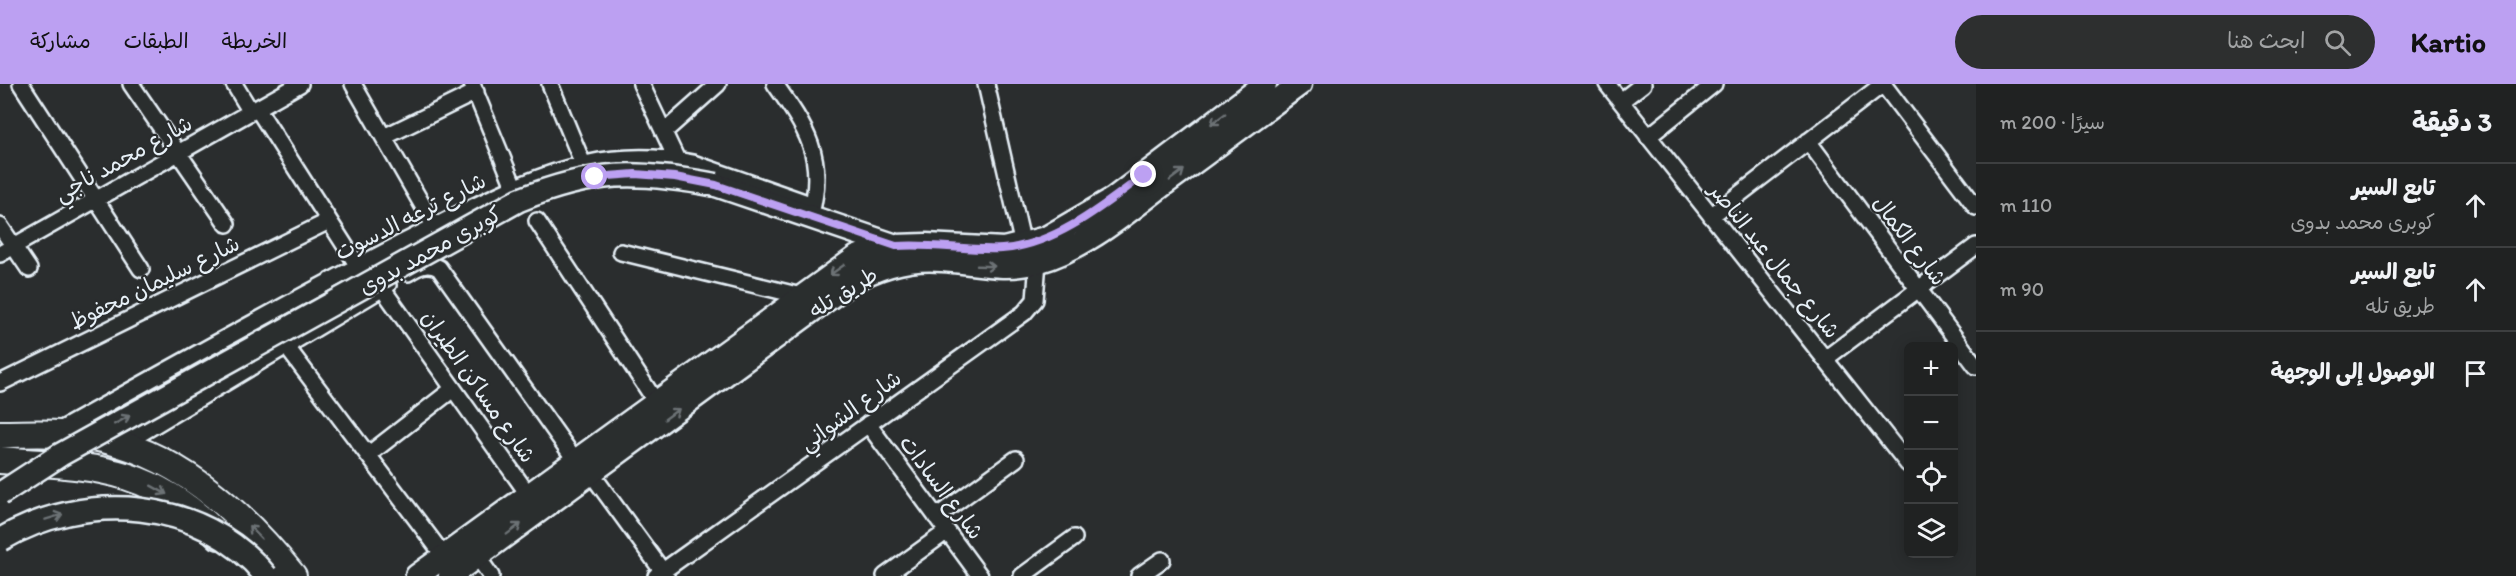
<!DOCTYPE html>
<html lang="ar">
<meta charset="utf-8">
<style>
body{margin:0;font-family:Itim,"Playpen Sans Arabic",sans-serif;background:#2d2f2f;color:#f1f3f6;direction:rtl}
.controls{position:absolute;right:18px;bottom:18px;display:grid;overflow:hidden;border-radius:9px;box-shadow:0 3px 15px #0003}
.controls button{width:54px;height:54px;display:grid;place-items:center;padding:0;border:0;border-bottom:2px solid #3d3f40;background:#202222;color:#f1f3f6;font:30px sans-serif}
.stop{position:absolute;width:18px;height:18px;margin:-14px;border:4px solid #bca0f2;border-radius:50%;background:#fff}
.stop.end{background:#bca0f2;border-color:#fff;box-shadow:0 2px 6px #0008}
.list{margin:0;padding:0;list-style:none}
h2{display:flex;justify-content:space-between;align-items:center;height:78px;margin:0;padding:0 24px;font-size:26px}
h2 small{font-size:20px;font-weight:400;color:#a2a4a5}
.list li{display:grid;grid-template-columns:39px 1fr auto;gap:18px;align-items:center;box-sizing:border-box;height:84px;padding:0 24px;border-top:2px solid #3d3f40}
.list b{display:block;font-size:22px;white-space:nowrap}
.list p{margin:0;font-size:20px;white-space:nowrap;color:#a2a4a5}
.list em{font-size:20px;font-style:normal;color:#a2a4a5}
.icon{flex:none;width:33px;height:33px;fill:none;stroke:currentColor;stroke-width:2;stroke-linecap:round;stroke-linejoin:round}
.map{position:relative;flex:none;width:1976px;height:492px;overflow:hidden;direction:ltr}
header{display:flex;align-items:center;gap:36px;box-sizing:border-box;height:84px;padding:0 30px;background:#bca0f2;color:#111}
header strong{font-size:28px}
nav{display:flex;gap:33px;margin-inline-start:auto;font-size:21px}
.search{width:420px;height:54px;background:#2d2f2f;display:flex;align-items:center;gap:15px;box-sizing:border-box;padding:0 21px;border-radius:33px;color:#a2a4a5;font-size:22px}
main{display:flex}
aside{flex:1;background:#202222}
.map>svg:first-child{display:block}
.lines{fill:none;stroke-linecap:round;stroke-linejoin:round}
.minor-casing{stroke:#e8f1f8;stroke-width:20}
.secondary-casing{stroke:#e8f1f8;stroke-width:27}
.trunk-casing{stroke:#e8f1f8;stroke-width:30}
.minor{stroke:#2a2d2e;stroke-width:15}
.secondary{stroke:#2a2d2e;stroke-width:22}
.trunk{stroke:#2a2d2e;stroke-width:26}
.secondary-bridge-casing{stroke:#e8f1f8;stroke-width:27;stroke-linecap:butt}
.secondary-bridge{stroke:#2a2d2e;stroke-width:22}
.oneway{stroke:#6c7275}
.route{stroke:#bca0f2;stroke-width:8}
.labels{text-anchor:middle;stroke-width:4.5;stroke-linejoin:round;paint-order:stroke}
.street-label{font-size:22px;fill:#e8f1f8;stroke:#2a2d2e}
</style>
<header>
<strong>Kartio</strong>
<div class="search"><svg class="icon" aria-label="search" viewBox="0 0 24 24"><circle cx="10" cy="10" r="6"/><path d="M15 15l6 6"/></svg>ابحث هنا</div>
<nav><a>الخريطة</a><a>الطبقات</a><a>مشاركة</a></nav>
</header>
<main>
<aside>
<h2>3 دقيقة<small>سيرًا · 200 m</small></h2>
<ul class="list">
<li><svg class="icon" aria-label="ahead" viewBox="0 0 24 24"><path d="M12 20V5M6 11l6-6 6 6"/></svg><div><b>تابع السير</b><p>كوبرى محمد بدوى</p></div><em>110 m</em></li>
<li><svg class="icon" aria-label="ahead" viewBox="0 0 24 24"><path d="M12 20V5M6 11l6-6 6 6"/></svg><div><b>تابع السير</b><p>طريق تله</p></div><em>90 m</em></li>
<li><svg class="icon" aria-label="arrive" viewBox="0 0 24 24"><path d="M6 21V4h12l-3 4 3 4H6"/></svg><div><b>الوصول إلى الوجهة</b></div></li>
</ul>
</aside>
<div class="map">
<svg width="1976" height="492" viewBox="0 0 1976 492">
<rect width="100%" height="100%" fill="#2a2d2e"/>
<filter id="ink" filterUnits="userSpaceOnUse"><feTurbulence type="fractalNoise" baseFrequency=".0167" numOctaves="2"/><feDisplacementMap in="SourceGraphic" scale="12" xChannelSelector="R" yChannelSelector="G"/><feConvolveMatrix kernelMatrix="1 2 1 2 8 2 1 2 1" color-interpolation-filters="sRGB"/></filter>
<g filter="url(#ink)">
<g class="lines">
<defs>
<path id="minor" d="M 21,0 L 141,185
M 131,0 L 227,140
M 234,0 L 251,28
M 353,0 L 435,143
M 472,0 L 515,105
M 550,0 L 583,80
M 641,0 L 677,76
M 775,0 C 806,44 826,73 811,129
M 986,0 L 1023,161
M 1607,0 L 1908,380
M 1883,0 L 1976,123
M 1621,17 L 1643,0
M 257,24 L 358,182
M 664,48 L 718,0
M 384,53 L 476,8
M 1648,53 L 1714,0
M 1808,57 L 1976,282
M 1711,132 L 1883,0
M 537,137 L 656,318
M 0,142 L 29,185
M 621,168 L 801,212
M 0,170 L 300,0
M 408,189 C 419,182 427,178 439,184 L 576,377
M 382,204 L 533,417
M 286,262 L 444,472
M 1825,275 L 1976,162
M 0,299 L 329,137
M 868,340 L 980,492
M 58,347 C 173,283 288,218 406,157 C 457,131 529,91 585,80 C 621,72 657,72 693,79 L 813,121
M 123,360 L 388,201
M 368,371 L 453,305
M 591,389 L 666,492
M 936,433 L 1016,375
M 472,465 L 491,492
M 656,492 L 1024,229 L 1035,216 L 1038,177
M 885,492 L 946,448
M 1022,492 L 1074,454
M 1139,492 L 1162,476"/>
<path id="secondary" d="M 716,101 L 896,162
M 417,492 L 857,173 L 875,166 L 896,162 L 926,161 L 1004,165 L 1046,154 L 1113,115 L 1265,0
M 450,492 L 851,198 C 879,182 909,173 942,176 C 974,178 1004,187 1037,178 C 1084,165 1126,129 1164,100 C 1210,67 1255,33 1300,0"/>
<path id="trunk" d="M 0,350 C 29,350 58,348 87,352 C 174,366 240,426 293,492
M 0,376 C 92,383 150,381 219,452"/>
</defs>
<use href="#minor" class="minor-casing"/>
<use href="#secondary" class="secondary-casing"/>
<use href="#trunk" class="trunk-casing"/>
<use href="#minor" class="minor"/>
<use href="#secondary" class="secondary"/>
<use href="#trunk" class="trunk"/>
<defs>
<path id="secondary-bridge" d="M 0,410 L 60,371 L 519,116 C 594,86 636,86 716,101
M 0,456 C 84,406 202,413 266,492"/>
</defs>
<use href="#secondary-bridge" class="secondary-bridge-casing"/>
<use href="#secondary-bridge" class="secondary-bridge"/>
</g>
<defs><path id="oneway-shaft" d="M-6 0H5M1.5-3L5.5 0L1.5 3" fill="none" stroke-width="1.6" stroke-linecap="round" stroke-linejoin="round" transform="scale(1.5)"/></defs>
<g class="oneway">
<use href="#oneway-shaft" transform="translate(1218 35) rotate(143)"/>
<use href="#oneway-shaft" transform="translate(1177 91) rotate(-37)"/>
<use href="#oneway-shaft" transform="translate(986 182) rotate(2)"/>
<use href="#oneway-shaft" transform="translate(837 186) rotate(145)"/>
<use href="#oneway-shaft" transform="translate(672 330) rotate(-36)"/>
<use href="#oneway-shaft" transform="translate(122 336) rotate(-29)"/>
<use href="#oneway-shaft" transform="translate(159 406) rotate(29)"/>
<use href="#oneway-shaft" transform="translate(54 433) rotate(-17)"/>
<use href="#oneway-shaft" transform="translate(514 445) rotate(-37)"/>
<use href="#oneway-shaft" transform="translate(255 448) rotate(-134)"/>
</g>
</g>
<g class="lines" filter="url(#ink)">
<path class="route" d="M 595,93 L 635,90 L 675,93 L 716,101 L 896,162 C 932,159 967,167 1002,165 C 1055,161 1103,122 1144,91"/>
</g>
<g class="labels">
<g class="street-label">
<text transform="translate(123 74) rotate(-29)" y="8">شارع محمد ناجي</text>
<text transform="translate(410 132) rotate(-27)" y="8">شارع ترعه الدسوت</text>
<text transform="translate(1910 156) rotate(53)" y="8">شارع الكمال</text>
<text transform="translate(430 166) rotate(-29)" y="8">كوبرى محمد بدوى</text>
<text transform="translate(1775 176) rotate(51)" y="8">شارع جمال عبد الناصر</text>
<text transform="translate(154 198) rotate(-26)" y="8">شارع سليمان محفوظ</text>
<text transform="translate(843 208) rotate(-32)" y="8">طريق تله</text>
<text transform="translate(479 302) rotate(55)" y="8">شارع مساكن الطيران</text>
<text transform="translate(850 326) rotate(-36)" y="8">شارع الشواني</text>
<text transform="translate(942 403) rotate(53)" y="8">شارع السادات</text>
</g>
</g>
</svg>
<div class="controls">
<button>+</button>
<button>−</button>
<button><svg class="icon" aria-label="locate" viewBox="0 0 24 24"><circle cx="12" cy="12" r="6"/><path d="M12 2v4M12 18v4M2 12h4M18 12h4"/></svg></button>
<button><svg class="icon" aria-label="layers" viewBox="0 0 24 24"><path d="M12 4l9 5-9 5-9-5zM3 14l9 5 9-5"/></svg></button>
</div>
<div class="stop" style="left:595px;top:93px"></div>
<div class="stop end" style="left:1144px;top:91px"></div>
</div>
</main>
